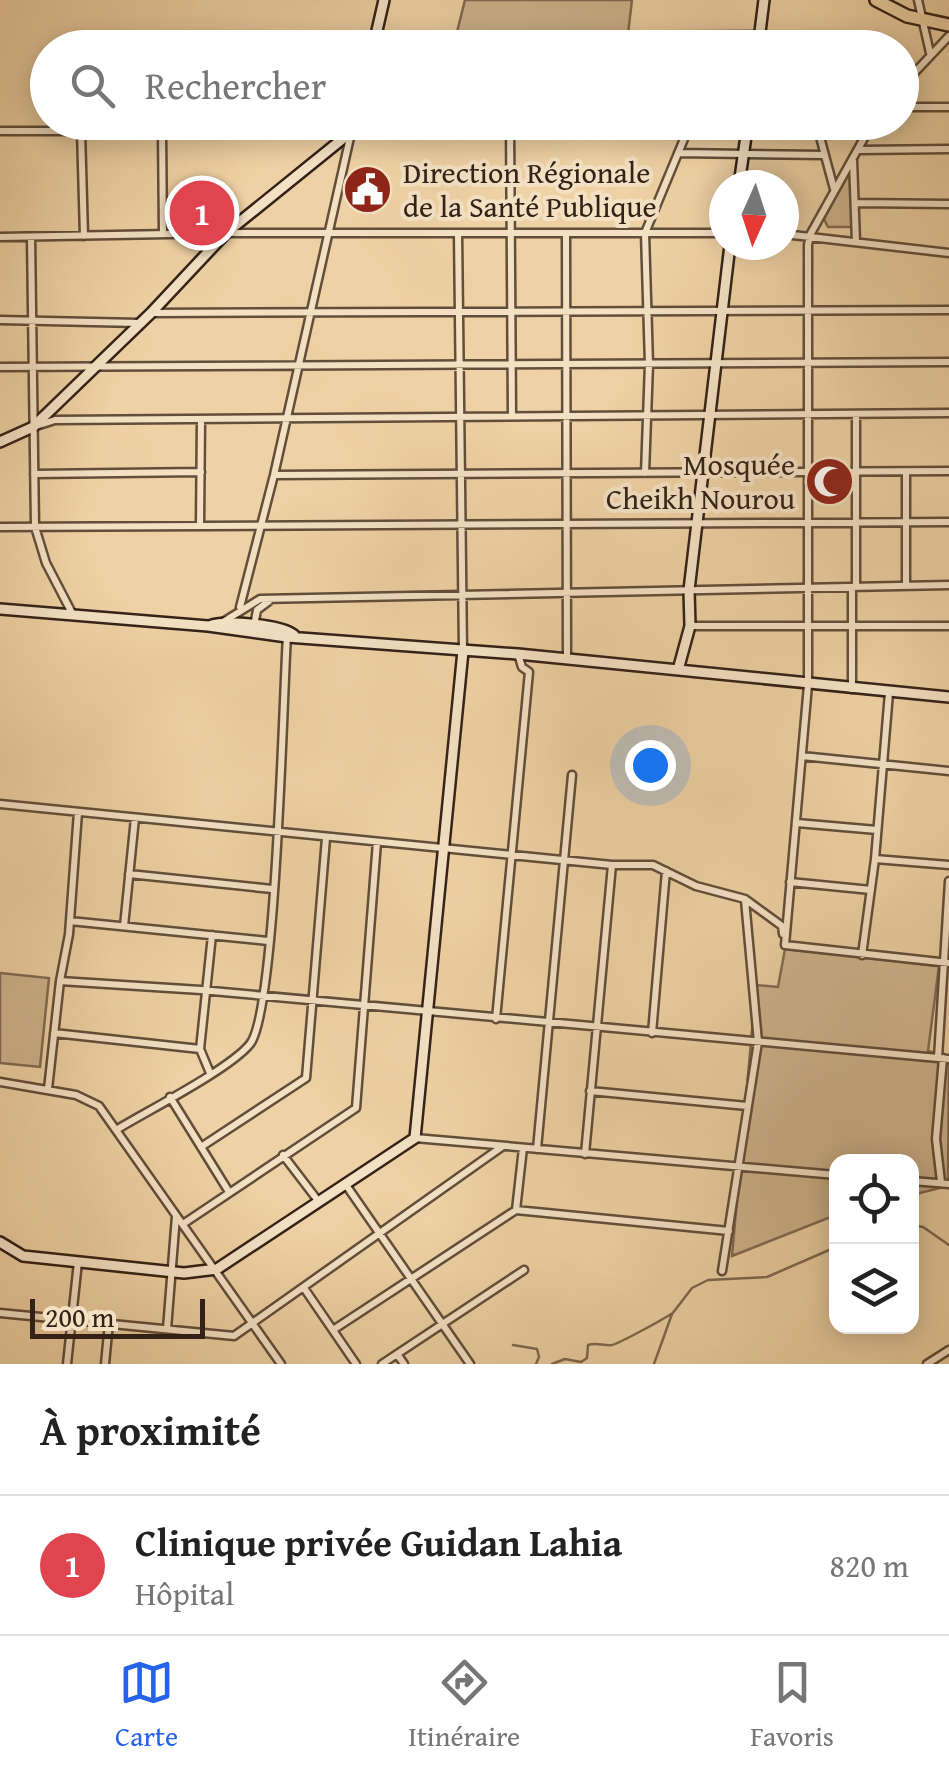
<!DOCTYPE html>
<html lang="fr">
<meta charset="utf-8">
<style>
body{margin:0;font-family:"Gentium Book Plus",serif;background:#f6f6f6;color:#222}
.controls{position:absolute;right:30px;bottom:30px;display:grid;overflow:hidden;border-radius:20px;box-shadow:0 5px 25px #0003}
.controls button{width:90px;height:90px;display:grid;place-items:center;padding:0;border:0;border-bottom:2px solid #e0e0e0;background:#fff;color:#222;font:50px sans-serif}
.compass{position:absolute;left:709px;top:170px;width:90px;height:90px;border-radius:50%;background:#fff;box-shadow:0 5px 25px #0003;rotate:183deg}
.scale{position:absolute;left:30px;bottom:25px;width:175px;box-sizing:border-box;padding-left:10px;border:5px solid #342217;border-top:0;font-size:28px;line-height:35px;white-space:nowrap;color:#342217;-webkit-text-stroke:8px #f4e1c4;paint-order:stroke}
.you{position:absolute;left:650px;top:765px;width:35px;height:35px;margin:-25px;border:8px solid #fff;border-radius:50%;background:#1a73e8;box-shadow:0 0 0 15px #1a73e833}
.badge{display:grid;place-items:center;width:65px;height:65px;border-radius:50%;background:#2563eb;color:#fff;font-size:32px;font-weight:700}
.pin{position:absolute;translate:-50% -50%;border:5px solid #fff;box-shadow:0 2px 10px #0006}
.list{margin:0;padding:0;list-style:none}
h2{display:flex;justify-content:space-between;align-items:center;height:130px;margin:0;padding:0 40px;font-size:42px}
h2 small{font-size:32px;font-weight:400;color:#767676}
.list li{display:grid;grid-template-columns:65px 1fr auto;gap:30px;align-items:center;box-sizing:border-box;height:140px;padding:0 40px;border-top:2px solid #e0e0e0}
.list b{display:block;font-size:38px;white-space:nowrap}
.list p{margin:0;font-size:32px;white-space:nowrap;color:#767676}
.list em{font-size:32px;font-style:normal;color:#767676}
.icon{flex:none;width:55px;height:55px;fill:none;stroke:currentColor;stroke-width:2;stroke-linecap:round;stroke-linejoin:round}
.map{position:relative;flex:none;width:949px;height:1364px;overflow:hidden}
.search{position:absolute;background:#fff;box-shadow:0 5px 25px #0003;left:30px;right:30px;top:30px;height:110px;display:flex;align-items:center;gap:25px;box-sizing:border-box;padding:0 35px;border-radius:55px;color:#767676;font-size:38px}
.sheet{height:270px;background:#fff}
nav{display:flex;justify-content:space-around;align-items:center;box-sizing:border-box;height:140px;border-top:2px solid #e0e0e0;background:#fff;font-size:28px;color:#767676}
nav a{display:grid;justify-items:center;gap:5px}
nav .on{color:#2563eb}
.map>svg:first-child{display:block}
.green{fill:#ceb38c;stroke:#816a52;stroke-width:2.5}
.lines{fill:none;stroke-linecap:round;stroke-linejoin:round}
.stream{stroke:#7e684f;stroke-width:2.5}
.street-casing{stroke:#624e3a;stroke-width:11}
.secondary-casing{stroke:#342217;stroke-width:14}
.highway-casing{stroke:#342217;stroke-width:16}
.street{stroke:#f4e1c4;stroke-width:6}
.secondary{stroke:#f4e1c4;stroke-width:9}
.highway{stroke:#eed1a4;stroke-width:11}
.labels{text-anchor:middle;stroke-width:8;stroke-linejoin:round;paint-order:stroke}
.poi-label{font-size:30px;fill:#342217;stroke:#f4e1c4;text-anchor:start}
</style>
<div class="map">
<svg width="949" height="1364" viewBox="0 0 949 1364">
<rect width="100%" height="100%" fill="#eed1a4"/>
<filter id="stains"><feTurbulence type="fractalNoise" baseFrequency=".002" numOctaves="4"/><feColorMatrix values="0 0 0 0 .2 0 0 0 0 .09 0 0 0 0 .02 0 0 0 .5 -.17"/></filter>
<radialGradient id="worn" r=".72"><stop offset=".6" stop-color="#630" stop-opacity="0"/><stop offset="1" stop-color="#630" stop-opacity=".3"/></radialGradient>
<path class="green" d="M 465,0 L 632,0 L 628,34 L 457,32 Z
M 848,173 L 851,174 L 854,227 L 828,227 L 824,219 Z
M 785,949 L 939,966 L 928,1051 L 949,1056 L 948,1186 L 912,1195 L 912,1162 L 836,1162 L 836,1215 L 732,1256 L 756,985 L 778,987 Z
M 0,973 L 49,978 L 40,1067 L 0,1063 Z"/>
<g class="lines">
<path class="stream" d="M 912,1225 L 923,1227 L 949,1245
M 513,1345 L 537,1349 L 539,1357 L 536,1364
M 552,1364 L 565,1359 L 581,1362 L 587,1358 L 588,1345 C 597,1342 603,1346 612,1345 C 620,1343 662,1320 671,1314
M 654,1364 L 672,1314 L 692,1288 L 708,1280 L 767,1277 L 836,1247"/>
<defs>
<path id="street" d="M 918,0 L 930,53
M 374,43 L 488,37 L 760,35
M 902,86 L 949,36
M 902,107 L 949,107
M 510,122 L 512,416
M 816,122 L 834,189
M 0,131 L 247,131
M 81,131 L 84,236
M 162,131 L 163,234
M 859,150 L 949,149
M 678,153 L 825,155
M 853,160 L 856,242
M 857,203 L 949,204
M 458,233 L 463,651
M 566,233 L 567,659
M 784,234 L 949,253
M 0,237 L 226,233 L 724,233
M 31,237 L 35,527 L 46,563 L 73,615
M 151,313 L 949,310
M 0,320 L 139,323
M 0,367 L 949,362
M 856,414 L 856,587
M 36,426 L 55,420 L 949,413
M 645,473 L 649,364 L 645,233 L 691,122
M 34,474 L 201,472
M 274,475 L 949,471
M 200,526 L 201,419
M 0,527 L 949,522
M 906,585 L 906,472
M 852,587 L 852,689
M 240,607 L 274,475 L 351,133
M 223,622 L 260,599 L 949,585
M 254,626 L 257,610 L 269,601
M 690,626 L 949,626
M 802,756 L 949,771
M 0,804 L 612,865 L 653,865 L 696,886 L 745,899 L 782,926 L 783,934
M 797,823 L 877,830
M 875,859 L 949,865
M 129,874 L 272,889
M 790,882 L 871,890
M 70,921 L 268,941
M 124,926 L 135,818
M 785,945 L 808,685 L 808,245 L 810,235 L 873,122
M 785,945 L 949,963
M 862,955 L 875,859 L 889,693
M 60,981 L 201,990 L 949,1059
M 496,1019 L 529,672 L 522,667 L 518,654
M 54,1033 L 200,1049 L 210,1073
M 652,1033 L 666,871
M 200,1049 L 212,935
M 938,1058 L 949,881
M 0,1082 L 76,1095 L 99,1106 L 281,1364
M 48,1089 L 60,981 L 69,934 L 78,812
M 590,1091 L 747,1106
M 170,1097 L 229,1192
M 116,1130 C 147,1111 230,1069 250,1044 C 276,1012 283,697 287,636
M 415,1138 L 836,1175
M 201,1147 L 306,1078 L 326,838
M 537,1149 L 572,775
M 585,1154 L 612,865
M 283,1155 L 319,1202
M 912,1181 L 949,1184
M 941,1182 L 936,1139 L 943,1058
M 346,1185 L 470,1364
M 516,1210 L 523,1148
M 183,1224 L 356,1108 L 377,842
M 722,1271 L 758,1042 L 745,900
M 304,1288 L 356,1364
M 0,1313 L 234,1336 L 503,1146
M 167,1329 L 176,1216
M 333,1330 L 516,1210 L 729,1231
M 397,1354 L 404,1364
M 67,1364 L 78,1262
M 105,1364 L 109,1323
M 382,1364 L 524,1270
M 927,1364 L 949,1350"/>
<path id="secondary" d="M 373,48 L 384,0
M 758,48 L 764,0
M 739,185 L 748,122
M 0,442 L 33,427 L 151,313 L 226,233 L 351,132 L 354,122
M 0,609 L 208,626 L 287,637 L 518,654 L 949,697
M 209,626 C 226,620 280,624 294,635
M 678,670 L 690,626 L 689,590 L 730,245
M 0,1242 L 23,1256 L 184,1273 L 217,1269 L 415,1138 L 463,651"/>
<path id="highway" d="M 876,0 L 907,16 L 949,25"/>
</defs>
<use href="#street" class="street-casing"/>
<use href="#secondary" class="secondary-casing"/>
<use href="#highway" class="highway-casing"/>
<use href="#street" class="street"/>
<use href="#secondary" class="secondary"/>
<use href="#highway" class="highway"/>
</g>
<defs>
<symbol id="civic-disc" viewBox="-11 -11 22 22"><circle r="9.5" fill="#8f2418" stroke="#f4e1c4"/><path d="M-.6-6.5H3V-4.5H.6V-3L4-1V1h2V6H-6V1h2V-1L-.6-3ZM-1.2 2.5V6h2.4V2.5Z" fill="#fff"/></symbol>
<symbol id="mosque-disc" viewBox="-11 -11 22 22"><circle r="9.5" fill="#8f2418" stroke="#f4e1c4"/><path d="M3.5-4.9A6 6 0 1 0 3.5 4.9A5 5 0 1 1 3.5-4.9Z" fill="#fff"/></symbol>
</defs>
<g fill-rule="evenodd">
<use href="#civic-disc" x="340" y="162" width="55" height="55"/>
<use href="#mosque-disc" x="802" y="454" width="55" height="55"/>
</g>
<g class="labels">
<g class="poi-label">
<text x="403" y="183">Direction Régionale<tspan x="403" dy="34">de la Santé Publique</tspan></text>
<text x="795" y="475" text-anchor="end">Mosquée<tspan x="795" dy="34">Cheikh Nourou</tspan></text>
</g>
</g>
<rect width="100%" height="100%" filter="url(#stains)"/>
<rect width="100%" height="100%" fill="url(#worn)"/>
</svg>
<div class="controls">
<button><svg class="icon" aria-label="locate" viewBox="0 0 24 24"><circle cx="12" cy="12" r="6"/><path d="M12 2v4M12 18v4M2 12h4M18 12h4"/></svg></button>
<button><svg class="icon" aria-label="layers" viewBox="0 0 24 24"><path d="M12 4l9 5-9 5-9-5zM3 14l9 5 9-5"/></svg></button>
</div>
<svg class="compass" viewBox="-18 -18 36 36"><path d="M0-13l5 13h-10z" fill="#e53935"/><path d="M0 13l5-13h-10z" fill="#767676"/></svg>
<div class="scale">200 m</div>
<div class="you"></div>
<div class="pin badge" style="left:202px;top:213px;background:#e0444e">1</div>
<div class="search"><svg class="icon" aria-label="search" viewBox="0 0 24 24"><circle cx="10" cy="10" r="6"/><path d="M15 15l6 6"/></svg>Rechercher</div>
</div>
<section class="sheet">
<h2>À proximité<small></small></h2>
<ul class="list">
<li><span class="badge" style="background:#e0444e">1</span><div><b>Clinique privée Guidan Lahia</b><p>Hôpital</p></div><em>820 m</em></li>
</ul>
</section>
<nav>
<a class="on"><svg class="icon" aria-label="map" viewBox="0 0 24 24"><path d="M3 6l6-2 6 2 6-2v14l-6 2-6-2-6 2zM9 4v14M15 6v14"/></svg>Carte</a>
<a><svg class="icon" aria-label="directions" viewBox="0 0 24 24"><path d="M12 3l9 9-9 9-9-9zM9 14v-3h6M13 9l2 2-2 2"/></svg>Itinéraire</a>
<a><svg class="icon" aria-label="saved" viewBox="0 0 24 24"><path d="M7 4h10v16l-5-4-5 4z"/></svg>Favoris</a>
</nav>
